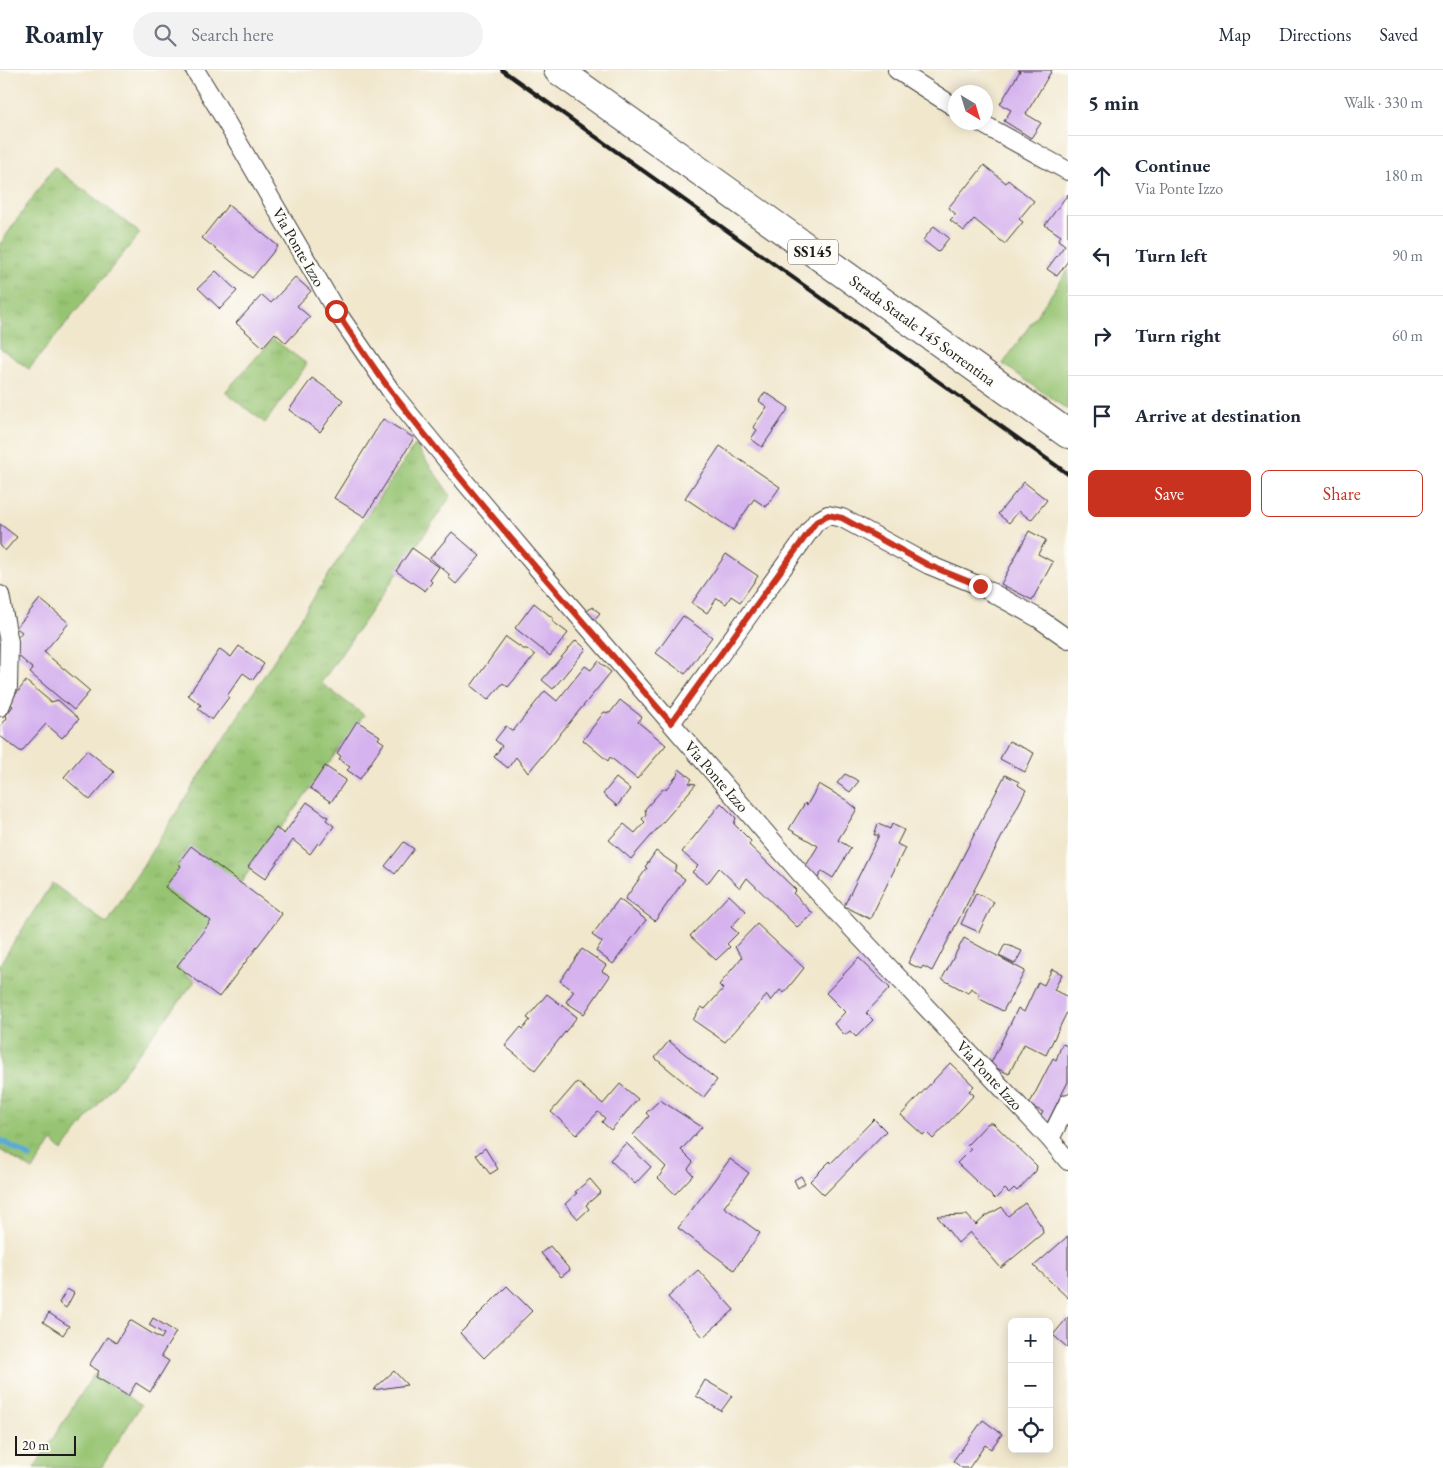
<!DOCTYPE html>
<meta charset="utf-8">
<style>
body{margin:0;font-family:"EB Garamond",serif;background:#f2f2f3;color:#1f2937}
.controls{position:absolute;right:15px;bottom:15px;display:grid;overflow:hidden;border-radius:8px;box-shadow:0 2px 12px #0003}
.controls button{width:45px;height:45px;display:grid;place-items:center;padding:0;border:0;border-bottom:1px solid #e0e1e3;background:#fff;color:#1f2937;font:25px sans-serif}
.compass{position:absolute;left:948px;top:15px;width:45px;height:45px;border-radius:50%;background:#fff;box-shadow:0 2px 12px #0003;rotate:142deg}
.scale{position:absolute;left:15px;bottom:12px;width:61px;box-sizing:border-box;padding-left:5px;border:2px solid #1c1c1c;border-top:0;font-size:14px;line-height:18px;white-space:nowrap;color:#1c1c1c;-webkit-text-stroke:4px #fdfcf7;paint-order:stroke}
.stop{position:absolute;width:15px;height:15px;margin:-11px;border:4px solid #c8321e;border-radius:50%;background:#fff}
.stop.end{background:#c8321e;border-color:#fff;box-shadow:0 1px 5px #0008}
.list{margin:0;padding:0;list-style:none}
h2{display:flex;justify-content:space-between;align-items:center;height:65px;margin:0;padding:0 20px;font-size:21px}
h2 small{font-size:16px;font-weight:400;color:#747a83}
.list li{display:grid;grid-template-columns:32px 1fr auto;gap:15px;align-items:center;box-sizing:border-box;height:80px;padding:0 20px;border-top:1px solid #e0e1e3}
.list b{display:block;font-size:19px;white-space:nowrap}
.list p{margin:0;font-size:16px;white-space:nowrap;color:#747a83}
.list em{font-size:16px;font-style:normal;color:#747a83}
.actions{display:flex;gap:10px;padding:15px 20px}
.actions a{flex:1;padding:11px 0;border:1px solid #c8321e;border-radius:8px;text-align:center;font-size:18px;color:#c8321e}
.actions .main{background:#c8321e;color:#fff}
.icon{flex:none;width:28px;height:28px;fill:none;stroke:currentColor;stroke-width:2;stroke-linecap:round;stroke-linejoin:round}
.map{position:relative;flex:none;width:1068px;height:1398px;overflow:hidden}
header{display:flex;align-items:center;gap:30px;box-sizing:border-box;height:70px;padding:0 25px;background:#fff;border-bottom:1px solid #e0e1e3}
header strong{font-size:24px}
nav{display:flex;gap:28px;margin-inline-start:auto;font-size:18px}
.search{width:350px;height:45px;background:#f2f2f3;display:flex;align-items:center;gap:12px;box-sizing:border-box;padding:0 18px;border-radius:28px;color:#747a83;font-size:19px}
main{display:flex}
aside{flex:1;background:#fff}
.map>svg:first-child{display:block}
.grass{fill:url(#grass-tufts);stroke:#5a7047}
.garden{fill:#97c472;stroke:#5a7047}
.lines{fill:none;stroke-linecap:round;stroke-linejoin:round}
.stream{stroke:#5caad5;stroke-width:6}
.building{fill:#d6b3ee}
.minor-casing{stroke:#3c3a37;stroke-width:20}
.trunk-casing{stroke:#3c3a37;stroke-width:30}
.minor{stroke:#fff;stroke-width:18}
.trunk{stroke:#fff;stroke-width:28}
.rail{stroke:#1c1c1c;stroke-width:4}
.route{stroke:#c8321e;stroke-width:6}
.labels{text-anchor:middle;stroke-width:4;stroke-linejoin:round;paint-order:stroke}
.shield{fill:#fdfcf7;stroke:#605f5e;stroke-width:1}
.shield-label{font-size:15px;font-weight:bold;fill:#1c1c1c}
.street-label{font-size:16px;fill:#1c1c1c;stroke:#fdfcf7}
</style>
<header>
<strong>Roamly</strong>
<div class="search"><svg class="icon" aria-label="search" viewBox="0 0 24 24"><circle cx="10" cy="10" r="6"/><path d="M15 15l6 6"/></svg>Search here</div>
<nav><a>Map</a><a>Directions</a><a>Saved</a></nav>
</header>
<main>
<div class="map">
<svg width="1068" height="1398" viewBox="0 0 1068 1398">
<defs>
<pattern id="grass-tufts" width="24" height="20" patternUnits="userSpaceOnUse" patternTransform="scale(1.25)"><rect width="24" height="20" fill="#97c472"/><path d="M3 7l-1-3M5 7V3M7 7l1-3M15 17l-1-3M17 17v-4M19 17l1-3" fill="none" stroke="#82a862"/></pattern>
</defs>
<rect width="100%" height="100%" fill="#fdfcf7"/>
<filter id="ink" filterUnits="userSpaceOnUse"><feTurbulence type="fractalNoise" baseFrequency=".02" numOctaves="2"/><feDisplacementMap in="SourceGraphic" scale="10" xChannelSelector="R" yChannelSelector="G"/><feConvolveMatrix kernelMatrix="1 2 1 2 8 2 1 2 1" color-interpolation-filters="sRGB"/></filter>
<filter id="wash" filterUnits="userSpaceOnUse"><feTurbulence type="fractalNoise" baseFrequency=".0096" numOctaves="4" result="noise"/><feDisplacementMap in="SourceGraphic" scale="20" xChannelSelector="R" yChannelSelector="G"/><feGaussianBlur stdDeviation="1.12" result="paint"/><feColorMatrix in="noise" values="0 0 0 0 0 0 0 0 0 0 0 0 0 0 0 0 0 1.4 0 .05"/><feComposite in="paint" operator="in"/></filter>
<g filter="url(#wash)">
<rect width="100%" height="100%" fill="#f1e7cd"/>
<path class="grass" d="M 54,97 L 140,163 L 29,299 L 0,278 L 0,174 Z
M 273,269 L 307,294 L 265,353 L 225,322 Z
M 415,375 L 451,426 L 321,613 L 364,645 L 178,898 L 195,911 L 62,1081 L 52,1071 L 33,1100 L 0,1080 L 0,894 L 52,813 L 107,854 L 153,779 L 363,451 Z"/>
<path class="garden" d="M 1068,200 L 1068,340 L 1003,294 Z
M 94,1304 L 141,1335 L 101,1398 L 34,1398 Z"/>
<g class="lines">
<path class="stream" d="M 0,1070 L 30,1087"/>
</g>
<g id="blocks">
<path class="building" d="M 1018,0 L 1052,0 L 1026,44 L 1041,53 L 1031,68 L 1004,51 L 1011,40 L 1000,34 L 1020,1 Z
M 984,95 L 1006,113 L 1008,110 L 1034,131 L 1019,149 L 1023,152 L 1005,174 L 974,149 L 964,161 L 950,150 L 956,144 L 948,138 L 966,116 L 967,117 Z
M 1068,124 L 1068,191 L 1057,206 L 1047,199 L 1065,175 L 1058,170 L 1061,166 L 1045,155 Z
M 228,135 L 278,176 L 252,208 L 202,168 Z
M 934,156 L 949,168 L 938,182 L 923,170 Z
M 216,201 L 237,221 L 220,239 L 198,218 Z
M 295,207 L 311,221 L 297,236 L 310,247 L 286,273 L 275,263 L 263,277 L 236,253 L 262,225 L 271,233 Z
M 312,308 L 343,330 L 320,362 L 289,340 Z
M 765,322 L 789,338 L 762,377 L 751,369 L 757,360 L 753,357 L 767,337 L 759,331 Z
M 383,349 L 414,368 L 365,447 L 334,428 Z
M 720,376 L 780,417 L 766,437 L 754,429 L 733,460 L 685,428 Z
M 1024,412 L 1047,430 L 1031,450 L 1019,441 L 1009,453 L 998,444 Z
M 0,454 L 17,467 L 5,481 L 0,475 Z
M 1029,461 L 1046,470 L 1038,484 L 1053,492 L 1032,530 L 1001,514 Z
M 452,462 L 480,486 L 456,514 L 448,507 L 450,505 L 430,488 Z
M 412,478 L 439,497 L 430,510 L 432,512 L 425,521 L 396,501 Z
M 726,484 L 758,506 L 740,532 L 731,526 L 726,534 L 717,528 L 707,543 L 692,533 Z
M 40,529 L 69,553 L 44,582 L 90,621 L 74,640 L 30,603 L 33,599 L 12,580 L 12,574 L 22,562 L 16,558 Z
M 534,533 L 554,549 L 552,551 L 568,563 L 550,586 L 515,558 Z
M 592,537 L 600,543 L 594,550 L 586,542 Z
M 683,546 L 712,567 L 685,604 L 656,583 Z
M 506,567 L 523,579 L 527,579 L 535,585 L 508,617 L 503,613 L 488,630 L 471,616 Z
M 576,570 L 586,579 L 553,619 L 542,610 Z
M 239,576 L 264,594 L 253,610 L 243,603 L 227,626 L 229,627 L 212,650 L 198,639 L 201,635 L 188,625 L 220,579 L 231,587 Z
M 598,591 L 611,602 L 528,703 L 516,687 L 508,698 L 494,687 L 502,676 L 495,670 L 506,656 L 513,661 L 545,621 L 557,631 L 585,596 L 591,600 Z
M 26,611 L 51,632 L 58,630 L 79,649 L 62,668 L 46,654 L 21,682 L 0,666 L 0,657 L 7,648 L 6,645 L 13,636 L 9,633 Z
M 620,630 L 642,647 L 638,652 L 666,675 L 637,709 L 610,687 L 608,691 L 583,670 L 604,642 L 610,643 Z
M 357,651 L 380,666 L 378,669 L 384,673 L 360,709 L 347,700 L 350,697 L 339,689 L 341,686 L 337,683 Z
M 1009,671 L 1034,683 L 1025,702 L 1000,689 Z
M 87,680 L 114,702 L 90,730 L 64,707 Z
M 325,696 L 346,710 L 331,732 L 310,718 Z
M 679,699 L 692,709 L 689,713 L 696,714 L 631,789 L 609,770 L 624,754 L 635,763 L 645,752 L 642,749 L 646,744 L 645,739 L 663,719 L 666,719 L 679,703 L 677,702 Z
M 845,704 L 859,711 L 850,722 L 837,713 Z
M 1005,705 L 1019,712 L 1018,715 L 1026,720 L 932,901 L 923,896 L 921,899 L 908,893 Z
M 616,708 L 630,719 L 617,736 L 603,724 Z
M 819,714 L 846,730 L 857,739 L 838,770 L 851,778 L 833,808 L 822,801 L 816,811 L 804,799 L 818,776 L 789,759 L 805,733 L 807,735 Z
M 307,732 L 328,747 L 326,750 L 334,756 L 320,775 L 318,773 L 310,784 L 293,770 L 265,809 L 248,797 L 276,758 L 284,764 Z
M 721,733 L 736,748 L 734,754 L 751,771 L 749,775 L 796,820 L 793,823 L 813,844 L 797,857 L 747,808 L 740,818 L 719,798 L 707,814 L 692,802 L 698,796 L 682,782 Z
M 878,754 L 890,759 L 892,754 L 904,760 L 897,774 L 905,778 L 870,849 L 844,836 L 879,765 L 874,765 Z
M 404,772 L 414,779 L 395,804 L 385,796 Z
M 191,776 L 282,844 L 219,927 L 177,896 L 211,851 L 165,817 L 181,796 L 178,793 Z
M 656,781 L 677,796 L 674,801 L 685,809 L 655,851 L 625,829 L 647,798 L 645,797 Z
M 976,823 L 994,832 L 979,862 L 961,854 Z
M 729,825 L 746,841 L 731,857 L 738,863 L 727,874 L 730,877 L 716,890 L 690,866 Z
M 619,829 L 646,850 L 613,894 L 596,881 L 602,872 L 592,865 Z
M 757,854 L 804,898 L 784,923 L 780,920 L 771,931 L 767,925 L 725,972 L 693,950 L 701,937 L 705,939 L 723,919 L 719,915 L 742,887 L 735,877 Z
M 964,868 L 1025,901 L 1003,941 L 978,928 L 980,924 L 971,918 L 968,923 L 942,909 Z
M 1005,874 L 1022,881 L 1015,894 L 999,886 Z
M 582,879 L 606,895 L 602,901 L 610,906 L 584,944 L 566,932 L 574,921 L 560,911 Z
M 859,888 L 890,918 L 866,943 L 873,950 L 856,967 L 850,961 L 845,965 L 834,954 L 845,942 L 826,923 Z
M 1052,899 L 1062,904 L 1054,920 L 1068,927 L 1068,940 L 1046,985 L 1024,974 L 1009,1004 L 990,995 L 1018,938 L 1024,942 L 1038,912 L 1044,915 Z
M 547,924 L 577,947 L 535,1000 L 505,976 L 521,957 L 523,959 L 530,950 L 527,948 Z
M 669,971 L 717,1010 L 703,1028 L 655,988 Z
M 1062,974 L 1068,976 L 1068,1012 L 1045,1057 L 1037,1053 L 1043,1042 L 1029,1035 L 1053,988 L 1056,990 Z
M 950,993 L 974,1016 L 969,1021 L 974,1025 L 933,1069 L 926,1062 L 923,1065 L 901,1045 Z
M 577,1012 L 603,1034 L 620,1014 L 638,1029 L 611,1060 L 602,1052 L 605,1048 L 598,1042 L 577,1065 L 551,1042 Z
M 660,1030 L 702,1057 L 681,1080 L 693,1092 L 688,1099 L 693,1105 L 675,1124 L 658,1108 L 666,1097 L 633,1065 L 649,1046 L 646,1043 Z
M 874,1049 L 886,1061 L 824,1125 L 810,1111 L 830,1091 L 831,1093 Z
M 988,1053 L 993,1053 L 1037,1096 L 1036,1101 L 1017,1121 L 1014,1118 L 1009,1123 L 1005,1119 L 995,1129 L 957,1093 L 971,1079 L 967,1075 Z
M 626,1073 L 651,1097 L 635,1114 L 610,1090 Z
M 485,1078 L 498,1099 L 490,1104 L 476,1085 Z
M 730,1089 L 749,1103 L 724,1137 L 760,1163 L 734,1200 L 678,1158 Z
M 801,1106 L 805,1113 L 798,1118 L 794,1110 Z
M 590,1109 L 601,1122 L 586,1135 L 589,1139 L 578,1149 L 565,1134 L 577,1123 L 575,1122 Z
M 1025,1133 L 1042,1157 L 1043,1163 L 1001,1198 L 970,1162 L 958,1173 L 937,1146 L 967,1145 L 976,1155 L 986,1146 L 1002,1137 L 1008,1146 Z
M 1068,1166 L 1068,1228 L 1034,1196 Z
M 550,1176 L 570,1200 L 561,1207 L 541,1183 Z
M 698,1200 L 734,1240 L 703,1267 L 668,1227 Z
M 507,1216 L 532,1241 L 484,1288 L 460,1263 Z
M 67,1219 L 74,1223 L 66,1238 L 59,1233 Z
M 49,1243 L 69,1256 L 63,1265 L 43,1252 Z
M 1068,1247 L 1068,1278 L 1053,1265 Z
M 153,1248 L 176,1262 L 161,1286 L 169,1291 L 150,1322 L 136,1313 L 128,1326 L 96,1307 L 99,1301 L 89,1295 L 107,1267 L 116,1273 L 130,1250 L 161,1269 L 164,1264 L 149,1255 Z
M 394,1301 L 407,1315 L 373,1320 Z
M 705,1310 L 732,1326 L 721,1341 L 696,1326 Z
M 983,1350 L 1002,1364 L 991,1379 L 985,1375 L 969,1398 L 962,1398 L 953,1391 Z"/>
</g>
</g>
<g filter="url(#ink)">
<use href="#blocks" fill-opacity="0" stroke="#3c3a37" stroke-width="1"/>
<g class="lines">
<defs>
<path id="minor" d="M 195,0 L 217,36 L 336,241 L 393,324 L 454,399 L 539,500 L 801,804 L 1050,1069 L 1068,1091
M 897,0 L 956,38
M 979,52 L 1068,101
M 0,525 L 9,572 L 8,617 L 0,637
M 671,653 L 816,452 L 828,445 L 842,448 L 929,495 L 980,516 L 1038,548 L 1068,569
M 1050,1069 L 1068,1033"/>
<path id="trunk" d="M 558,0 L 1068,364"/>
</defs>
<use href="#minor" class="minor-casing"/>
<use href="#trunk" class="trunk-casing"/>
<use href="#minor" class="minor"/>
<use href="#trunk" class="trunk"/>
<path class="rail" d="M 502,0 L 1068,404"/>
</g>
</g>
<g class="lines" filter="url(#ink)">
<path class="route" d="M 336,241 C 355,269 373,298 394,325 C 481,438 578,545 671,653 L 816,452 L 828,445 L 842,448 L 928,495 L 980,516"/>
</g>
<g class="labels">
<rect class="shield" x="788" y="169.5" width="50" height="25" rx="4"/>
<g class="shield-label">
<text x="813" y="187">SS145</text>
</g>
<g class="street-label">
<text transform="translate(299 177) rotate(60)" y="6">Via Ponte Izzo</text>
<text transform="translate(923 260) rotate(36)" y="6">Strada Statale 145 Sorrentina</text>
<text transform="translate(717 706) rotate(49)" y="6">Via Ponte Izzo</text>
<text transform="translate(990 1005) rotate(47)" y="6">Via Ponte Izzo</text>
</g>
</g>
</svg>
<div class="controls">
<button>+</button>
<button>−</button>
<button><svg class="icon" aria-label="locate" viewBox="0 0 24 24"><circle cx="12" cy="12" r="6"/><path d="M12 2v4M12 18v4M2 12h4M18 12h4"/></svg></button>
</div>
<svg class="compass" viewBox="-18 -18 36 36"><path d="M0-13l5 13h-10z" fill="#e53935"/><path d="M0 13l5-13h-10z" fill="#747a83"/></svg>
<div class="scale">20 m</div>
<div class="stop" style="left:336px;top:241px"></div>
<div class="stop end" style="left:980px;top:516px"></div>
</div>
<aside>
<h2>5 min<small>Walk · 330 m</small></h2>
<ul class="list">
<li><svg class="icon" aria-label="ahead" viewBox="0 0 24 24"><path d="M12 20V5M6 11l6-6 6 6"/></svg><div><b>Continue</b><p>Via Ponte Izzo</p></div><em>180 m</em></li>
<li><svg class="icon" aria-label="left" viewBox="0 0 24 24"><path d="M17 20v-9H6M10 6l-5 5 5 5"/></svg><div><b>Turn left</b></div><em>90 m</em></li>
<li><svg class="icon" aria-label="right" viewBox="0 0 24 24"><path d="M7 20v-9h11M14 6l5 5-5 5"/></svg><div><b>Turn right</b></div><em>60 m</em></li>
<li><svg class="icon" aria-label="arrive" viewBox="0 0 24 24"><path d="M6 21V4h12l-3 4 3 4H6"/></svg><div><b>Arrive at destination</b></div></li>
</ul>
<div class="actions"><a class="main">Save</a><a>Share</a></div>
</aside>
</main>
